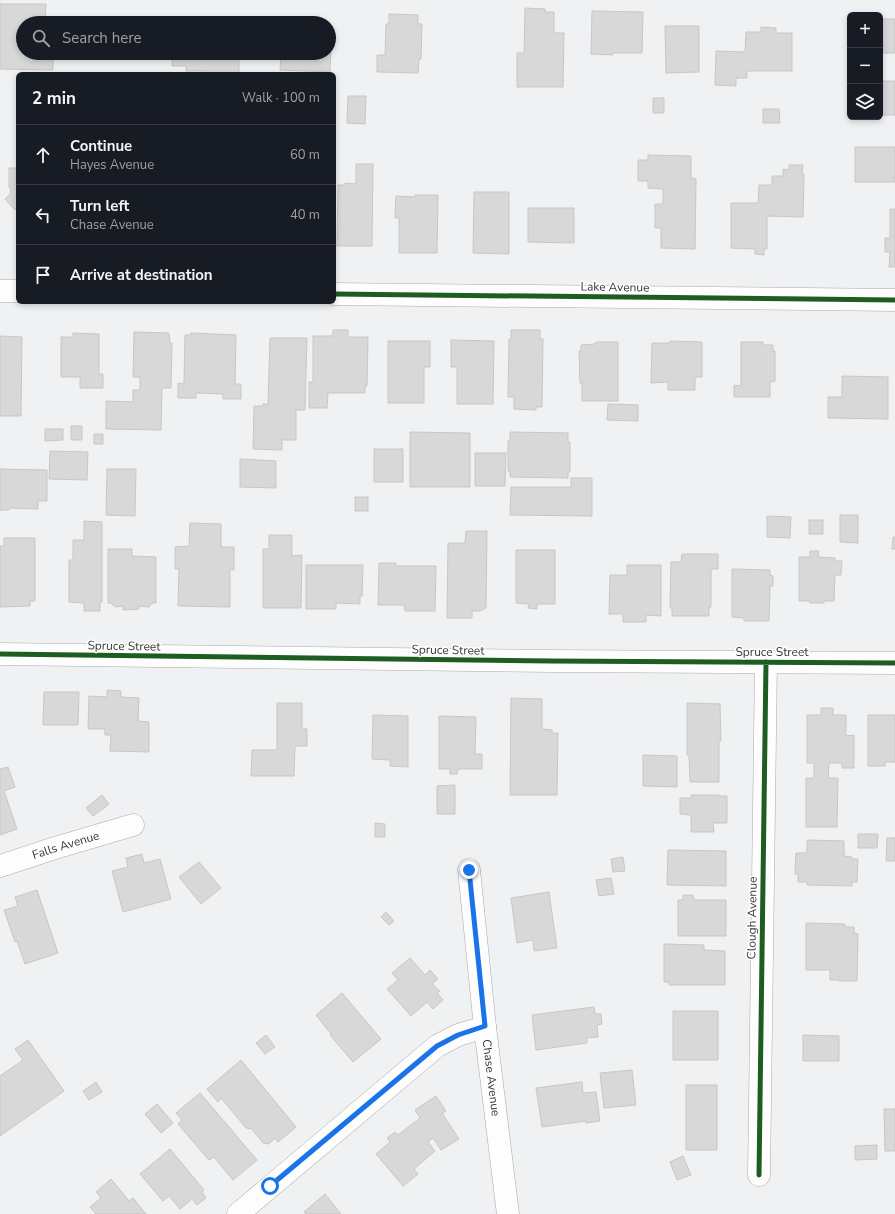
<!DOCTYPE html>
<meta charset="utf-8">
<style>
body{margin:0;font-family:"Nunito Sans",sans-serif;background:#20242c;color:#f1f3f6}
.controls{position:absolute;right:12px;top:12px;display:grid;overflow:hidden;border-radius:6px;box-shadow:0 2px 6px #0003}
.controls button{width:36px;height:36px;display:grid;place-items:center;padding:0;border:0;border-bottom:1px solid #363941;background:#171b24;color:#f1f3f6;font:20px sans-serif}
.stop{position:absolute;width:12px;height:12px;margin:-9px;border:3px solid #1a73e8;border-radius:50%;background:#fff}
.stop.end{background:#1a73e8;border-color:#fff;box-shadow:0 1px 4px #0008}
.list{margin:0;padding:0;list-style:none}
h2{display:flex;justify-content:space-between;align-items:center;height:52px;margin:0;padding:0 16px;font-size:17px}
h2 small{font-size:13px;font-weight:400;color:#9ea1a6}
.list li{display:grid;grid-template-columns:26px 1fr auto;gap:12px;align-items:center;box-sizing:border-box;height:60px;padding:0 16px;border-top:1px solid #363941}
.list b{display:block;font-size:15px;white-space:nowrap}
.list p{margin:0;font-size:13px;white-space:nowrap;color:#9ea1a6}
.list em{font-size:13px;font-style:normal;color:#9ea1a6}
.icon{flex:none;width:22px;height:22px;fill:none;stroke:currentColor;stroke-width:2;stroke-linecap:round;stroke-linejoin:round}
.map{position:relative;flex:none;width:895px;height:1214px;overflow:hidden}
.search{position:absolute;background:#171b24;box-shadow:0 2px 6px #0003;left:16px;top:16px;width:320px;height:44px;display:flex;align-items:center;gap:10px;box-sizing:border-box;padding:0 14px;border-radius:22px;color:#9ea1a6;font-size:15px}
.panel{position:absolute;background:#171b24;box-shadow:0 2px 6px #0003;left:16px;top:72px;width:320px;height:232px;border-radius:6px}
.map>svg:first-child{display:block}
.building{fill:#d8d8d9;stroke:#c6c7c7}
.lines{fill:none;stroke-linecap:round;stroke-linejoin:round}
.minor-casing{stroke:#a9aaac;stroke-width:23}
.minor{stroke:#fdfdfd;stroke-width:22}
.cycleway-casing{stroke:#fff;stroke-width:8}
.cycleway{stroke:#1b5e20;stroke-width:5}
.route{stroke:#1a73e8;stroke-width:5}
.labels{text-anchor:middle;stroke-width:3;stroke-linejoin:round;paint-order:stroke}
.street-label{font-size:12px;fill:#363738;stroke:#fff}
</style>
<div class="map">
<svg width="895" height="1214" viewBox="0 0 895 1214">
<rect width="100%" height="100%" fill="#eff1f3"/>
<path class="building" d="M 0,4 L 46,4 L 45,20 L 55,20 L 55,23 L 23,23 L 23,53 L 53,53 L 53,70 L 0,69 Z
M 525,8 L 545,9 L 545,12 L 554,12 L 554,33 L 564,33 L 563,87 L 517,87 L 517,53 L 524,53 Z
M 592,11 L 643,12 L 642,53 L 613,53 L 613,55 L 591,54 Z
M 389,14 L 418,15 L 418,24 L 422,24 L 421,59 L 419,59 L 418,73 L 377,72 L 377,55 L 385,55 L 386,24 L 389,24 Z
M 880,19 L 895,19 L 895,53 L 880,53 Z
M 329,26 L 332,26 L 330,72 L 280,70 L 281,53 L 329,53 Z
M 665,26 L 699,26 L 699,72 L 666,73 Z
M 761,27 L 776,28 L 776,33 L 792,33 L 792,71 L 747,71 L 747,78 L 736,78 L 736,86 L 715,85 L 716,51 L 745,52 L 746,32 L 761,32 Z
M 172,53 L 249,53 L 249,55 L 239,55 L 239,74 L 207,74 L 207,71 L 186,71 L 186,66 L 172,66 Z
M 880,81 L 895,81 L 895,115 L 880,115 Z
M 348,96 L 366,96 L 365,124 L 347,123 Z
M 653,98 L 664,98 L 664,113 L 653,113 Z
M 763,109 L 779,109 L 780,123 L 763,123 Z
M 855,147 L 895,147 L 895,182 L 855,182 Z
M 648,155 L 691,156 L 691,178 L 696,179 L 695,249 L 661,248 L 661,228 L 655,228 L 655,204 L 663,204 L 663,189 L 648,188 L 648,181 L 638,181 L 638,160 L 648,160 Z
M 356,164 L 373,164 L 372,246 L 337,246 L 338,185 L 345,185 L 345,183 L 356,184 Z
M 789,165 L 803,165 L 802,174 L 804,174 L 803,217 L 767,216 L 767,249 L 764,249 L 764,255 L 755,254 L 755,249 L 731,248 L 731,203 L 758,203 L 759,185 L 772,185 L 772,176 L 783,176 L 783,169 L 789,170 Z
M 9,168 L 18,168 L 18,207 L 15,210 L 5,199 L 10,194 L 11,188 L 9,188 Z
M 474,192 L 509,192 L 509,254 L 473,253 Z
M 415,195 L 438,195 L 437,253 L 399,253 L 399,218 L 395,218 L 396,196 L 415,197 Z
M 528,208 L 574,208 L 574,243 L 528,242 Z
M 890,209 L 895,209 L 895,267 L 889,267 L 890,252 L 885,252 L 885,238 L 890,238 Z
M 333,330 L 348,330 L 348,337 L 368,337 L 367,386 L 365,386 L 365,393 L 328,393 L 327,408 L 309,408 L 309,382 L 313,382 L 313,336 L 333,336 Z
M 511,330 L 540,330 L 540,339 L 543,339 L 542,407 L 536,407 L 536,410 L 514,409 L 514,397 L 508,397 L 509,339 L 511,339 Z
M 134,332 L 169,333 L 170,343 L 172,343 L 171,388 L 162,388 L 161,430 L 106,429 L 106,401 L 133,402 L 133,390 L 140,390 L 140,377 L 133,377 Z
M 73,333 L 99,334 L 99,374 L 103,374 L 103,388 L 80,388 L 80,377 L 61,377 L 61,337 L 73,337 Z
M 191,333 L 236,335 L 235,384 L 241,384 L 241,399 L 223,399 L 223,394 L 196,393 L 196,398 L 178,398 L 178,383 L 184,384 L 185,335 L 191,335 Z
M 0,336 L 22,337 L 21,416 L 0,416 Z
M 270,338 L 307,338 L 305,410 L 296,410 L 296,440 L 282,440 L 282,450 L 253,449 L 254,406 L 263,406 L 263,404 L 268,404 Z
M 451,340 L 494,341 L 493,404 L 457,404 L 457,367 L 451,367 Z
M 388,341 L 430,341 L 430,367 L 424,367 L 424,403 L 388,403 Z
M 670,341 L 702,342 L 702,377 L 695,377 L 695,390 L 668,390 L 668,382 L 651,383 L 652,343 L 670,343 Z
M 596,342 L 618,342 L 618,401 L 582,401 L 582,383 L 580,383 L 579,351 L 581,351 L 581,345 L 595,344 Z
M 741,342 L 763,342 L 763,345 L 773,345 L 773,351 L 775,351 L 775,381 L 770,382 L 770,397 L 734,397 L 734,385 L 741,386 Z
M 842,376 L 888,377 L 888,419 L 828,418 L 828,397 L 842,397 Z
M 608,404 L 638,405 L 638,421 L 607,420 Z
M 71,426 L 82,426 L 82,440 L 71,440 Z
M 45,429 L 63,429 L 63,440 L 45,441 Z
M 410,432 L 470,433 L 470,487 L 410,487 Z
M 510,432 L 568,433 L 568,442 L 570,442 L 570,472 L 568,472 L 568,478 L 510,477 L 510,471 L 508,471 L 508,441 L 510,441 Z
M 94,434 L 103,434 L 103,444 L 94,444 Z
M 374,449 L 403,449 L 403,482 L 374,482 Z
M 50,451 L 88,452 L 87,480 L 49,479 Z
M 475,453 L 506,453 L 505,486 L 475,486 Z
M 240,459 L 276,461 L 276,488 L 240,487 Z
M 0,469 L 47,470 L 47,501 L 38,501 L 38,509 L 11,508 L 8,510 L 0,510 Z
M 107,469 L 136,469 L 135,516 L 106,515 Z
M 571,478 L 592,478 L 592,516 L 510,515 L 511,487 L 571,487 Z
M 355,497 L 368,497 L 368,511 L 355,511 Z
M 840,515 L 858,515 L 858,543 L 840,542 Z
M 767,516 L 791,517 L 790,538 L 767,537 Z
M 809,520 L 823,520 L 823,534 L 809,534 Z
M 84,521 L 102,522 L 102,602 L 100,602 L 100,611 L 84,611 L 84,603 L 69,602 L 69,560 L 73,560 L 73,540 L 84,540 Z
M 190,523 L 221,524 L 221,547 L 234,547 L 234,570 L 230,570 L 230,607 L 178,606 L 179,569 L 175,569 L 175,547 L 189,546 Z
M 466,531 L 487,531 L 486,608 L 480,611 L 472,611 L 472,618 L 447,618 L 448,543 L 465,543 Z
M 269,535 L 292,535 L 292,556 L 302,555 L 301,608 L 263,608 L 263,549 L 269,549 Z
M 893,537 L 895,537 L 895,549 L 892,549 Z
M 4,538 L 35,538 L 35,601 L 30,601 L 30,606 L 0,607 L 0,546 L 4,546 Z
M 108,549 L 132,549 L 132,556 L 156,557 L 156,603 L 152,603 L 149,607 L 139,606 L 139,609 L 123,610 L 123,606 L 115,607 L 111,603 L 108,603 Z
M 516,550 L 555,550 L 555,604 L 537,604 L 537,609 L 528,608 L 529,604 L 516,603 Z
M 810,551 L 819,551 L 818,557 L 835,558 L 835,561 L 842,561 L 841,575 L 835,575 L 834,601 L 824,601 L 824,603 L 810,603 L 810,601 L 799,601 L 799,557 L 810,557 Z
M 682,554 L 718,554 L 718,569 L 711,569 L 711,607 L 709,607 L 709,616 L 672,616 L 672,608 L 670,608 L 671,562 L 681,562 Z
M 379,563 L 396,563 L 396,566 L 436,566 L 435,611 L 405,611 L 404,605 L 378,605 Z
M 306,565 L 363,565 L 362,596 L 360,596 L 360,604 L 336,603 L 336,609 L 306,609 Z
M 627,565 L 661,565 L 661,616 L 646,615 L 646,622 L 623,622 L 623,614 L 609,614 L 610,575 L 627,575 Z
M 732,569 L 770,570 L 770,575 L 773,576 L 773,586 L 770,586 L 769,621 L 744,621 L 744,618 L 732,617 Z
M 107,690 L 121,691 L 121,697 L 139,698 L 138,721 L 149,722 L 149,752 L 110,751 L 111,735 L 105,735 L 105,729 L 88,729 L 89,696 L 107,697 Z
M 44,692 L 79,692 L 78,725 L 43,725 Z
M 511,698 L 542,699 L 542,729 L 552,730 L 552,733 L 558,733 L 557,795 L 510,795 Z
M 277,703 L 302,703 L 302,729 L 307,729 L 307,746 L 295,746 L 294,776 L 251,776 L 252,750 L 277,750 Z
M 687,703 L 720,704 L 721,741 L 719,741 L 719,782 L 690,782 L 689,755 L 687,755 Z
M 821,708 L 833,708 L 833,715 L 846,715 L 846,736 L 854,735 L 854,768 L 842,768 L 842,763 L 829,763 L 828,778 L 838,778 L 837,827 L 806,827 L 806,778 L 814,778 L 814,763 L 807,763 L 807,715 L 821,715 Z
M 373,715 L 408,716 L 408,767 L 390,766 L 390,760 L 372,759 Z
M 868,715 L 895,715 L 895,762 L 885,762 L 885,766 L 868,766 Z
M 439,716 L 476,717 L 475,754 L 482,754 L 482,769 L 458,769 L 457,774 L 450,774 L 450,769 L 439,769 Z
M 643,755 L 677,756 L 677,787 L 643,786 Z
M 8,767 L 15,787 L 4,791 L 17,829 L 0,835 L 0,769 Z
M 455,785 L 455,814 L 437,814 L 437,786 Z
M 102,795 L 109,804 L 93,816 L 86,808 Z
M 691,795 L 719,795 L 718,796 L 727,796 L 727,823 L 713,823 L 714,832 L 691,832 L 691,815 L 680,814 L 680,798 L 691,798 Z
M 375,823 L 385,824 L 385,837 L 375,837 Z
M 858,834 L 878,834 L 877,848 L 858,848 Z
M 887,838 L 895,838 L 895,861 L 886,861 Z
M 807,840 L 844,841 L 844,856 L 852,857 L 852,859 L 858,859 L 857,882 L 852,882 L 852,886 L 807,885 L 807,882 L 798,882 L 798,874 L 795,874 L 796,853 L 807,853 Z
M 668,850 L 726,851 L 726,886 L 667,885 Z
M 142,854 L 144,863 L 160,859 L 171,899 L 123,912 L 112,871 L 128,867 L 126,858 Z
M 623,857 L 625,871 L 613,872 L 611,859 Z
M 199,862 L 221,888 L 201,904 L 179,877 Z
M 611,878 L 614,894 L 599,896 L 596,880 Z
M 37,890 L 58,953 L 25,964 L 17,941 L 15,942 L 4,910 L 18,906 L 15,897 Z
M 549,892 L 557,948 L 534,951 L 533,940 L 517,943 L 511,898 Z
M 683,895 L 693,895 L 694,900 L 726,900 L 726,936 L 678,936 L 678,900 L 683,900 Z
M 386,912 L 394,921 L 389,925 L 381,917 Z
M 806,923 L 845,924 L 845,927 L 854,927 L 854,933 L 858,934 L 857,981 L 839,981 L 839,980 L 830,980 L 830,970 L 806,970 Z
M 664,944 L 704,945 L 704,950 L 725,951 L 725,985 L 669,985 L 669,982 L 664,982 Z
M 410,958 L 425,975 L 430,970 L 438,979 L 432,984 L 440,991 L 437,993 L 443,1000 L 433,1009 L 427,1002 L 411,1016 L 387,989 L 398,980 L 392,973 Z
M 342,993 L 381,1039 L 353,1062 L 330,1035 L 331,1034 L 316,1015 Z
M 594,1007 L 595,1014 L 601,1014 L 602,1024 L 597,1025 L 598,1037 L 587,1038 L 587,1043 L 536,1050 L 532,1015 Z
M 673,1011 L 718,1011 L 718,1060 L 673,1060 Z
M 266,1035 L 275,1047 L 265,1054 L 256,1043 Z
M 803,1035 L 839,1036 L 839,1061 L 803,1061 Z
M 28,1040 L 64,1091 L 0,1136 L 0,1076 L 23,1060 L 15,1049 Z
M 241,1060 L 296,1127 L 278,1142 L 275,1138 L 269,1144 L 263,1143 L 252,1129 L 246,1128 L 221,1098 L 218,1102 L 207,1089 Z
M 632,1070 L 636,1105 L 604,1108 L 600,1073 Z
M 96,1082 L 102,1092 L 89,1100 L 83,1091 Z
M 582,1082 L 583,1093 L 596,1092 L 600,1121 L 586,1123 L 586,1121 L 542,1127 L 536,1088 Z
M 686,1085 L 717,1085 L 717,1150 L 686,1150 Z
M 200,1093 L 257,1160 L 233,1180 L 214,1157 L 209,1160 L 178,1124 L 182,1120 L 176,1113 Z
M 436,1096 L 446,1111 L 442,1113 L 459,1139 L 441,1150 L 433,1138 L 428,1142 L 435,1151 L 414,1169 L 418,1174 L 403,1186 L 376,1154 L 390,1142 L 387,1138 L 395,1132 L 398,1135 L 420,1118 L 415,1110 Z
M 157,1104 L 173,1123 L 161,1133 L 145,1114 Z
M 884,1109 L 895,1109 L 895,1151 L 885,1151 Z
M 877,1145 L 877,1159 L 855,1160 L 855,1146 Z
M 170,1149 L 204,1190 L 202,1192 L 206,1198 L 197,1205 L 192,1199 L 180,1209 L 169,1196 L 163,1201 L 140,1174 Z
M 683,1156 L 691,1175 L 677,1180 L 670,1162 Z
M 111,1179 L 129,1201 L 133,1198 L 146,1214 L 96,1214 L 90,1207 L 101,1198 L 96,1192 Z
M 325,1194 L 341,1214 L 306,1214 L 304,1212 Z"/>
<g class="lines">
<defs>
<g id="minor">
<path d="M 0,291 L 18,291"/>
<path d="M 334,294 L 895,300"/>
<path d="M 0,654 L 551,661 L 895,663"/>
<path id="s1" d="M 0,866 L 55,848 L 133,825"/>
<path id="s2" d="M 469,870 L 485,1027 L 508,1214"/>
<path d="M 759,1175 L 766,662"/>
<path d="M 238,1214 L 437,1046 L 458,1035 L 485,1027"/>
</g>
</defs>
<use href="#minor" class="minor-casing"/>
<use href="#minor" class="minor"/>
<defs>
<path id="cycleway" d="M 334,294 L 895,300
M 0,654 L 551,661 L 895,663
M 759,1175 L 766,662"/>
</defs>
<use href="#cycleway" class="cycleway-casing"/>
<use href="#cycleway" class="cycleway"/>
</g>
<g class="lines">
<path class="route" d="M 270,1186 L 437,1046 L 458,1035 L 485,1026 L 469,870"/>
</g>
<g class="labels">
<g class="street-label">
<text transform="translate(615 287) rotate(1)" y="4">Lake Avenue</text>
<text transform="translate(124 646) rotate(1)" y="4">Spruce Street</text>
<text transform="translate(448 650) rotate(1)" y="4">Spruce Street</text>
<text x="772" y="656">Spruce Street</text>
<text dy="4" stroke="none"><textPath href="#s1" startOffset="69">Falls Avenue</textPath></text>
<text transform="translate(752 918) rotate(-89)" y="4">Clough Avenue</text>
<text dy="4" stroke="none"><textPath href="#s2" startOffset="209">Chase Avenue</textPath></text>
</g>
</g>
</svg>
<div class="controls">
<button>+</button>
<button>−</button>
<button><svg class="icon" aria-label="layers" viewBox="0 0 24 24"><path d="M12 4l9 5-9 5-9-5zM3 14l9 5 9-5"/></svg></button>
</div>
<div class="stop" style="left:270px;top:1186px"></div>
<div class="stop end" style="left:469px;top:870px"></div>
<div class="search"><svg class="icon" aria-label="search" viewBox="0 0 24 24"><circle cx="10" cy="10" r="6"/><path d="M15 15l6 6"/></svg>Search here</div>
<section class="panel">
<h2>2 min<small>Walk · 100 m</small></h2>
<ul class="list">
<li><svg class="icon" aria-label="ahead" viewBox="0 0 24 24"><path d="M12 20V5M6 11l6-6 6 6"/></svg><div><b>Continue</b><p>Hayes Avenue</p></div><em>60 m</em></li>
<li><svg class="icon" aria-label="left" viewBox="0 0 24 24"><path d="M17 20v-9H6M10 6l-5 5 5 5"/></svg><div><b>Turn left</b><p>Chase Avenue</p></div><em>40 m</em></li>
<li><svg class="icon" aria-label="arrive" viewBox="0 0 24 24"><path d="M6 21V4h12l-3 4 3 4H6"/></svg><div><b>Arrive at destination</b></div></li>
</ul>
</section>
</div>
